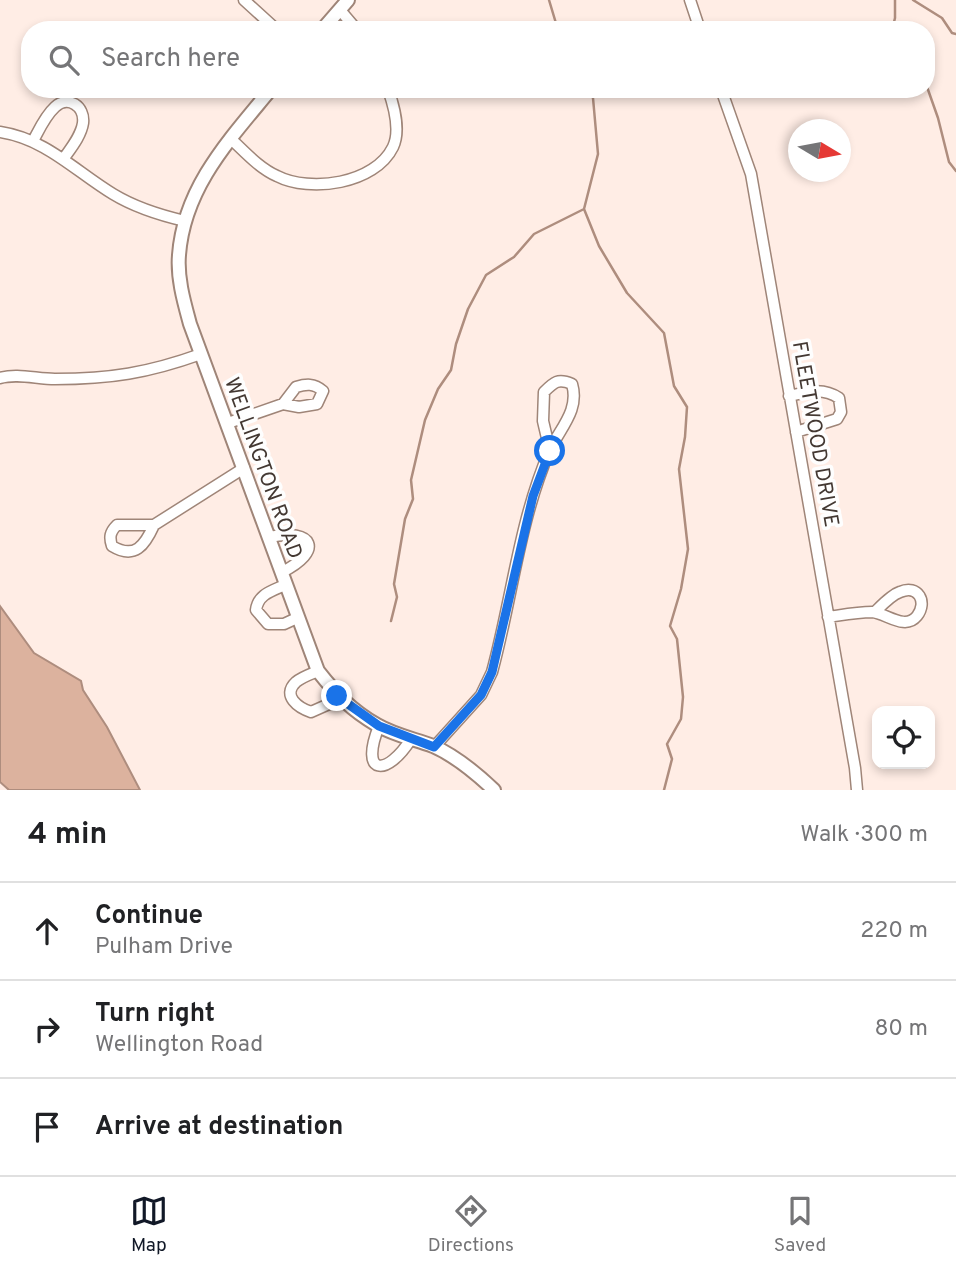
<!DOCTYPE html>
<meta charset="utf-8">
<style>
body{margin:0;font-family:Overpass,sans-serif;background:#f2f2f2;color:#202124}
.controls{position:absolute;right:21px;bottom:21px;display:grid;overflow:hidden;border-radius:14px;box-shadow:0 4px 10px #0003}
.controls button{width:63px;height:63px;display:grid;place-items:center;padding:0;border:0;border-bottom:2px solid #e0e0e0;background:#fff;color:#202124;font:35px sans-serif}
.compass{position:absolute;left:788px;top:119px;width:63px;height:63px;border-radius:50%;background:#fff;box-shadow:0 4px 10px #0003;rotate:100deg}
.stop{position:absolute;width:21px;height:21px;margin:-16px;border:5px solid #1a73e8;border-radius:50%;background:#fff}
.stop.end{background:#1a73e8;border-color:#fff;box-shadow:0 2px 7px #0008}
.list{margin:0;padding:0;list-style:none}
h2{display:flex;justify-content:space-between;align-items:center;height:91px;margin:0;padding:0 28px;font-size:30px}
h2 small{font-size:23px;font-weight:400;color:#757577}
.list li{display:grid;grid-template-columns:46px 1fr auto;gap:21px;align-items:center;box-sizing:border-box;height:98px;padding:0 28px;border-top:2px solid #e0e0e0}
.list b{display:block;font-size:26px;white-space:nowrap}
.list p{margin:0;font-size:23px;white-space:nowrap;color:#757577}
.list em{font-size:23px;font-style:normal;color:#757577}
.icon{flex:none;width:38px;height:38px;fill:none;stroke:currentColor;stroke-width:2;stroke-linecap:round;stroke-linejoin:round}
.map{position:relative;flex:none;width:956px;height:790px;overflow:hidden}
.search{position:absolute;background:#fff;box-shadow:0 4px 10px #0003;left:21px;right:21px;top:21px;height:77px;display:flex;align-items:center;gap:18px;box-sizing:border-box;padding:0 24px;border-radius:28px;color:#757577;font-size:26px}
.sheet{height:385px;background:#fff}
nav{display:flex;justify-content:space-around;align-items:center;box-sizing:border-box;height:98px;border-top:2px solid #e0e0e0;background:#fff;font-size:19px;color:#757577}
nav a{display:grid;justify-items:center;gap:4px}
nav .on{color:#111827}
.map>svg:first-child{display:block}
.water{fill:#dcb29e;stroke:#ae8d7e;stroke-width:2}
.lines{fill:none;stroke-linecap:round;stroke-linejoin:round}
.stream{stroke:#ae8d7e;stroke-width:2.5}
.minor-casing{stroke:#9f8578;stroke-width:13}
.tertiary-casing{stroke:#9f8578;stroke-width:16}
.minor{stroke:#fff;stroke-width:10}
.tertiary{stroke:#fff;stroke-width:12}
.route{stroke:#1a73e8;stroke-width:9}
.labels{text-anchor:middle;stroke-width:7;stroke-linejoin:round;paint-order:stroke}
.street-label{font-size:21px;fill:#433832;stroke:#fefefe}
</style>
<div class="map">
<svg width="956" height="790" viewBox="0 0 956 790">
<rect width="100%" height="100%" fill="#ffede5"/>
<path class="water" d="M 0,606 L 34,653 L 81,681 L 83,690 L 107,727 L 140,790 L 9,790 L 0,782 Z"/>
<g class="lines">
<path class="stream" d="M 549,0 L 558,30
M 913,0 L 942,18 L 952,33 L 956,34
M 892,30 L 895,18 L 895,0
M 926,84 L 938,118 L 949,162 L 956,171
M 587,89 L 593,98 L 598,154 L 584,209 L 599,246 L 627,293 L 664,333 L 674,386 L 687,407 L 685,437 L 679,469 L 688,549 L 681,589 L 670,626 L 677,639 L 683,697 L 681,719 L 667,744 L 672,759 L 664,790
M 391,621 L 397,597 L 394,584 L 405,519 L 413,499 L 411,480 L 425,420 L 438,389 L 451,370 L 456,344 L 468,309 L 486,275 L 514,257 L 534,234 L 584,209"/>
<defs>
<path id="minor" d="M 244,0 L 277,30
M 690,0 L 700,30
M 340,10 L 357,30
M 721,89 L 751,174 L 855,768 L 857,790
M 0,132 C 46,139 75,171 113,194 C 136,208 159,215 185,221
M 231,139 C 245,152 259,168 277,176 C 310,193 375,184 393,147 C 401,130 394,106 388,89
M 33,141 C 39,130 45,116 55,107 C 68,95 85,106 83,123 C 81,136 71,148 64,158
M 0,378 C 17,373 37,379 55,379 C 110,379 148,373 201,354
M 789,396 C 808,392 822,387 839,398 L 841,412 L 837,419 L 796,432
M 228,423 L 283,404 L 299,407 L 317,404 L 323,391 C 314,383 306,384 296,387 L 283,404
M 154,525 C 145,545 135,560 112,546 C 109,537 110,532 117,525 L 154,525 L 244,468
M 269,537 C 314,528 324,551 282,572
M 285,585 C 272,591 258,594 256,610 L 268,624 L 284,624 L 297,618
M 828,617 C 842,615 857,612 872,612 C 886,613 905,631 917,616 C 928,602 918,584 900,592 C 891,595 882,605 875,612
M 318,671 C 311,674 302,677 296,682 C 281,696 299,708 311,712 L 329,704 L 337,696
M 379,726 C 359,776 387,777 411,739
M 434,747 L 481,695 L 492,672 C 512,599 519,522 549,452 C 559,429 580,411 572,384 C 558,378 554,382 544,392 L 543,421 L 550,451"/>
<path id="tertiary" d="M 322,30 L 348,0
M 271,89 C 230,139 184,187 179,255 C 177,278 184,302 190,324 L 318,671 C 336,694 351,710 377,725 C 394,735 414,739 433,746 C 456,756 476,773 494,790"/>
</defs>
<use href="#minor" class="minor-casing"/>
<use href="#tertiary" class="tertiary-casing"/>
<use href="#minor" class="minor"/>
<use href="#tertiary" class="tertiary"/>
</g>
<g class="lines">
<path class="route" d="M 337,696 L 379,726 L 434,747 L 481,695 L 492,672 L 533,496 L 550,451"/>
</g>
<g class="labels">
<g class="street-label">
<text transform="translate(816 434) rotate(80)" y="7">FLEETWOOD DRIVE</text>
<text transform="translate(264 468) rotate(70)" y="7">WELLINGTON ROAD</text>
</g>
</g>
</svg>
<div class="controls">
<button><svg class="icon" aria-label="locate" viewBox="0 0 24 24"><circle cx="12" cy="12" r="6"/><path d="M12 2v4M12 18v4M2 12h4M18 12h4"/></svg></button>
</div>
<svg class="compass" viewBox="-18 -18 36 36"><path d="M0-13l5 13h-10z" fill="#e53935"/><path d="M0 13l5-13h-10z" fill="#757577"/></svg>
<div class="stop" style="left:550px;top:451px"></div>
<div class="stop end" style="left:337px;top:696px"></div>
<div class="search"><svg class="icon" aria-label="search" viewBox="0 0 24 24"><circle cx="10" cy="10" r="6"/><path d="M15 15l6 6"/></svg>Search here</div>
</div>
<section class="sheet">
<h2>4 min<small>Walk · 300 m</small></h2>
<ul class="list">
<li><svg class="icon" aria-label="ahead" viewBox="0 0 24 24"><path d="M12 20V5M6 11l6-6 6 6"/></svg><div><b>Continue</b><p>Pulham Drive</p></div><em>220 m</em></li>
<li><svg class="icon" aria-label="right" viewBox="0 0 24 24"><path d="M7 20v-9h11M14 6l5 5-5 5"/></svg><div><b>Turn right</b><p>Wellington Road</p></div><em>80 m</em></li>
<li><svg class="icon" aria-label="arrive" viewBox="0 0 24 24"><path d="M6 21V4h12l-3 4 3 4H6"/></svg><div><b>Arrive at destination</b></div></li>
</ul>
</section>
<nav>
<a class="on"><svg class="icon" aria-label="map" viewBox="0 0 24 24"><path d="M3 6l6-2 6 2 6-2v14l-6 2-6-2-6 2zM9 4v14M15 6v14"/></svg>Map</a>
<a><svg class="icon" aria-label="directions" viewBox="0 0 24 24"><path d="M12 3l9 9-9 9-9-9zM9 14v-3h6M13 9l2 2-2 2"/></svg>Directions</a>
<a><svg class="icon" aria-label="saved" viewBox="0 0 24 24"><path d="M7 4h10v16l-5-4-5 4z"/></svg>Saved</a>
</nav>
